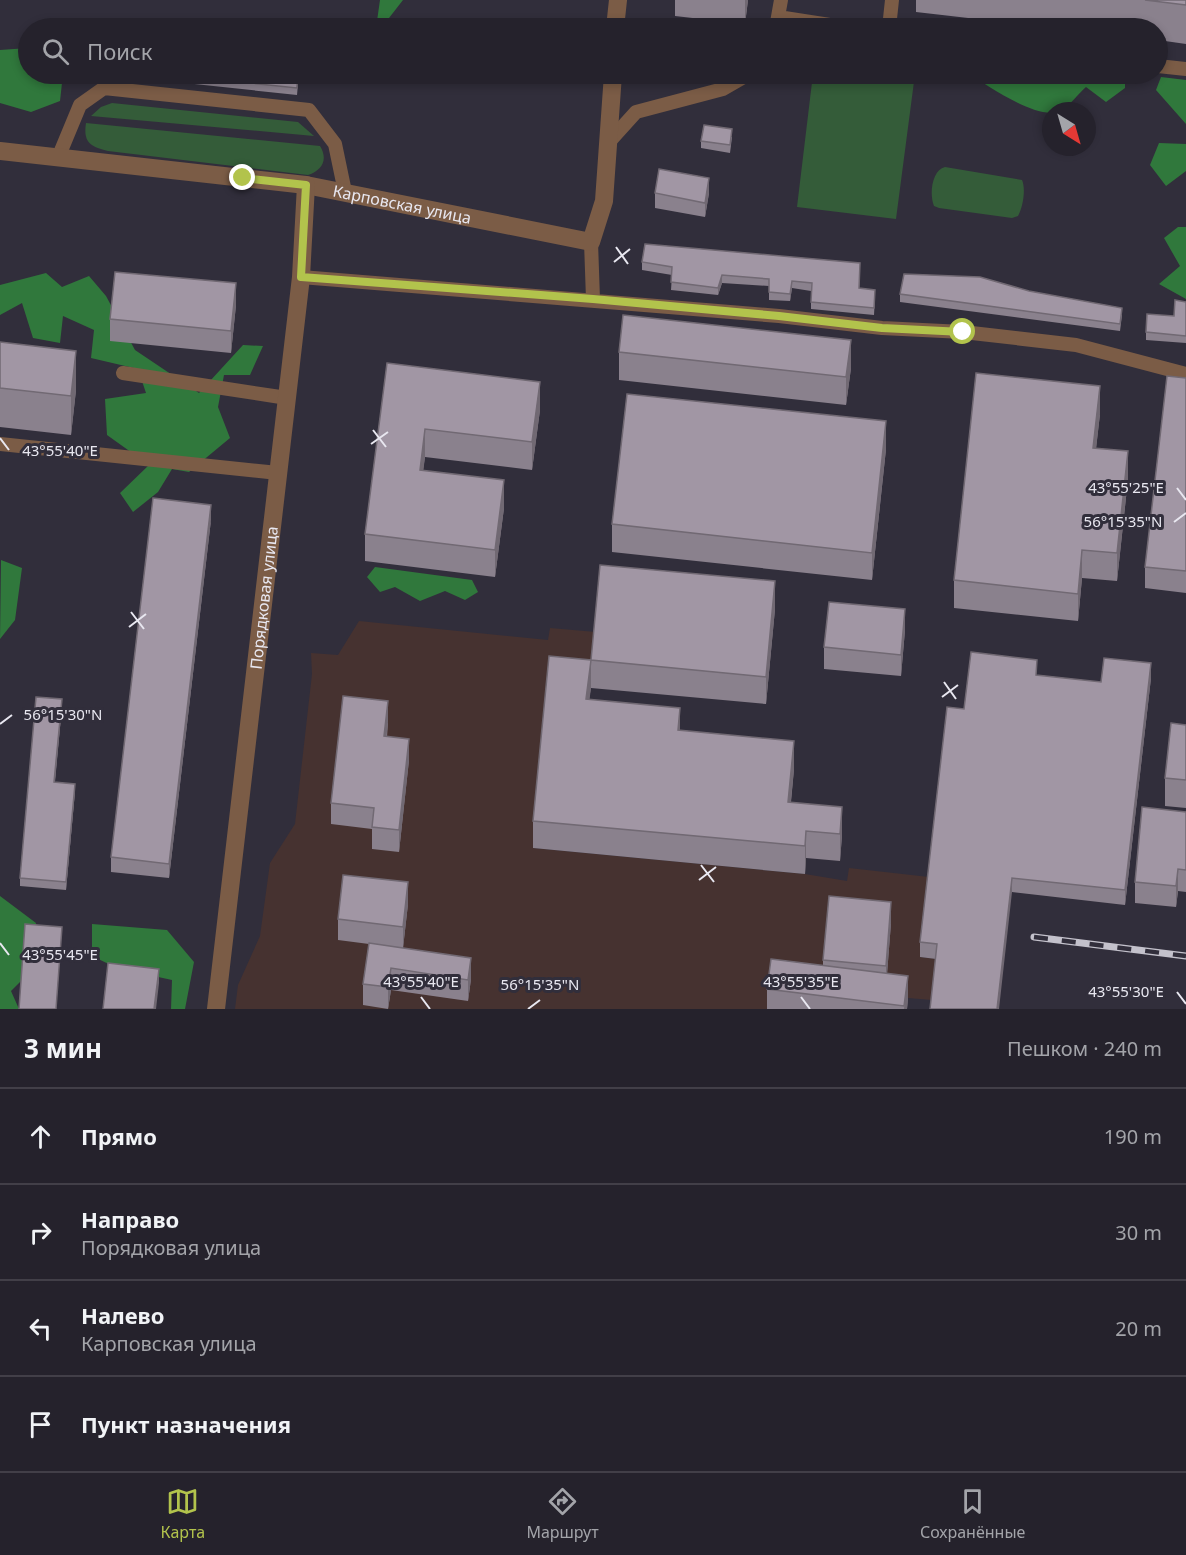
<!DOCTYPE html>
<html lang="ru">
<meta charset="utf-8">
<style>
body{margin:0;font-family:"Noto Sans",sans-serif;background:#312f38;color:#f1f3f6}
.compass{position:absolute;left:1042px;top:102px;width:54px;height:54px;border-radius:50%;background:#25222c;box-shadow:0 3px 9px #0003;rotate:143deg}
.stop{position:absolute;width:18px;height:18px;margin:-14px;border:4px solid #b2c34c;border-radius:50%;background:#fff}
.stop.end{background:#b2c34c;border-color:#fff;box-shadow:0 2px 6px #0008}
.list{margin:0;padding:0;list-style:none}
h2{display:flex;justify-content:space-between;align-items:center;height:78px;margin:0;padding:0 24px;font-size:26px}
h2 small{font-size:20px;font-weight:400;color:#a3a4a9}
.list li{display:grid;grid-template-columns:39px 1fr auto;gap:18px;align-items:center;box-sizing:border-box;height:96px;padding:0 24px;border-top:2px solid #423f48}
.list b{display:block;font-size:22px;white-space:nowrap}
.list p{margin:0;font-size:20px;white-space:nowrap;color:#a3a4a9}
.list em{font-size:20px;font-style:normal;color:#a3a4a9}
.icon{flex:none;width:33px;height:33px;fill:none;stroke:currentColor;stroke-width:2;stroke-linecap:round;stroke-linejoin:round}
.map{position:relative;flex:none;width:1186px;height:1009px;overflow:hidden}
.search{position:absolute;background:#25222c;box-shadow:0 3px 9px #0003;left:18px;right:18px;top:18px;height:66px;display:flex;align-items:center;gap:15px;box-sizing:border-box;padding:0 21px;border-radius:33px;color:#a3a4a9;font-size:22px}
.sheet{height:462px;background:#25222c}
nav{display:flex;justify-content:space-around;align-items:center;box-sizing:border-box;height:84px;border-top:2px solid #423f48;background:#25222c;font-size:16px;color:#a3a4a9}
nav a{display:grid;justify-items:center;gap:3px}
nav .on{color:#b2c34c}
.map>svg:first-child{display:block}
.commercial{fill:#463230}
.green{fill:#345c39}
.forest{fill:#30783c}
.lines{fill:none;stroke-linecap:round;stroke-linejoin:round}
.lane{stroke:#7b5c46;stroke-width:14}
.street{stroke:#7b5c46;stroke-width:18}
.rail-casing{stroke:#c3c1cb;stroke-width:7}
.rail{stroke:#312e3b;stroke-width:4.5;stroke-dasharray:14;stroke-linecap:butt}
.wall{fill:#8a818d}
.shaded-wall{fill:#716973}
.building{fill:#a196a4;stroke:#716973;stroke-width:1.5}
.route{stroke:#b2c34c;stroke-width:8}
.ticks{fill:none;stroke:#e8e7f0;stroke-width:2}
.labels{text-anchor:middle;stroke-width:6;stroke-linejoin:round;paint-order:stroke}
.street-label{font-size:16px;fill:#e8e7f0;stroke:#312e3b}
.ticks-label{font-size:15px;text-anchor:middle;fill:#e8e7f0;stroke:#312e3b;stroke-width:6;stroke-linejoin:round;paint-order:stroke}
</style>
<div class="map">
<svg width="1186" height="1009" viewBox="0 0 1186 1009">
<rect width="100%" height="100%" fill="#312e3b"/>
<path class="commercial" d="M 359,621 L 548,640 L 550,628 L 596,632 L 591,688 L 549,684 L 533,848 L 805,874 L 847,881 L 849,868 L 929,877 L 920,957 L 937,959 L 932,1000 L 908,998 L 767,1009 L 235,1009 L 238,985 L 260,936 L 270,863 L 295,824 L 312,674 L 311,653 L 338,655 Z"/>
<path class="green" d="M 813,74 L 915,74 L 896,219 L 797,207 Z
M 112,103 L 298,122 L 314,136 L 91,116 L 101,107 Z
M 86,123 L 320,146 C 328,159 323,170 308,175 L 108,151 C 90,147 83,142 86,123 Z
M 945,167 L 1022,180 C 1026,189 1023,207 1018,216 L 1012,218 L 939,208 L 934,206 C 929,194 932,170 945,167 Z"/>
<path class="forest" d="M 380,0 L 403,0 L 389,18 L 390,28 L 376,28 Z
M 28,48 L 28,74 L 63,74 L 60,101 L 31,112 L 0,103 L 0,50 Z
M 969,74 L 1125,74 L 1125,88 L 1106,102 L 1086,87 C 1078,94 1071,104 1062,110 C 1040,123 989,86 969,74 Z
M 1161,77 L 1186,80 L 1186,124 L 1156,90 Z
M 1159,143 L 1186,144 L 1186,171 L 1166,186 L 1150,165 Z
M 1178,227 L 1186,227 L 1186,299 L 1159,284 L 1180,266 L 1164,238 Z
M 46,273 L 62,287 L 89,276 L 106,296 L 135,350 L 199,393 L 243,345 L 263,346 L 250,375 L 224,375 L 218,407 L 230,438 L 189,472 L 172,469 L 158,492 L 133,512 L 120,493 L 149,465 L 107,435 L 105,399 L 146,393 L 138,369 L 91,358 L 94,330 L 63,316 L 60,343 L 33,338 L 22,303 L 0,315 L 0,285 Z
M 1,560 L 22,568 L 15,620 L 0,639 Z
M 375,567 L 472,580 L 478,592 L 465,600 L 445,591 L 420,601 L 395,587 L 380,592 L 367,577 Z
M 0,896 L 36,923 L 31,971 L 11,991 L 19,1009 L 0,1009 Z
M 92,924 L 167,930 L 194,962 L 185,1009 L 171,1009 L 172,980 L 117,968 L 92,956 Z"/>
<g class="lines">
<path class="lane" d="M 778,17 L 849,28
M 776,28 L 781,0
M 889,28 L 892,0
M 1158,66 L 1186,69
M 608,143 L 636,112 L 723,89 L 749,74
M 58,158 L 80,105 L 104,88 L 309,110 L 335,144 L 345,192
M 591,242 L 593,299
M 301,277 L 779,316 L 882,328 L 963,332 L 1076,345 L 1186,374
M 123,373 L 287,398
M 0,444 L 278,473"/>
<g class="street">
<path d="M 615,28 L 618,0"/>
<path id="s1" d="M 0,151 L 306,185 L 591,242 L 604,201 L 613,74"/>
<path id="s2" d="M 216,1009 L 301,277 L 306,185"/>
</g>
<defs>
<path id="rail" d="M 1034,937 L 1186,956"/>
</defs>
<use href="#rail" class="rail-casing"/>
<use href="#rail" class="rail"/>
</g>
<path class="wall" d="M 675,0 L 748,0 L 745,24 L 675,16 Z
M 916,0 L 1186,0 L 1186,44 L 1158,40 L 1158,28 L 1056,28 L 916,12 Z
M 166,74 L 299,74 L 297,95 L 166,81 Z
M 732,137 L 730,153 L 701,148 L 701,141 Z
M 655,193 L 709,193 L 705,217 L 655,208 Z
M 642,262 L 860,270 L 859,288 L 875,297 L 874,315 L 811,309 L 811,291 L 792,288 L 790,301 L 769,300 L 769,286 L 722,283 L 718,295 L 671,290 L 672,275 L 642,270 Z
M 1029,291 L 1122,315 L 1120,331 L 900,302 L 900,294 Z
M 1186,302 L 1186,343 L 1146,340 L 1146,332 L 1174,316 Z
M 236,305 L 231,353 L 110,341 L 110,319 Z
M 0,342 L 76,390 L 71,435 L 0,427 Z
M 619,352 L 851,368 L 846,405 L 619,380 Z
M 387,363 L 540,410 L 532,470 L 425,457 L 423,470 L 504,508 L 495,577 L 365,561 L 365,534 Z
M 1186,378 L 1186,593 L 1145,588 L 1145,567 Z
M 1100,414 L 1096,448 L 1128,479 L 1117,581 L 1082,578 L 1078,621 L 954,608 L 954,580 Z
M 886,449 L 872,580 L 612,552 L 612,524 Z
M 211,520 L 169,878 L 111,872 L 111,857 Z
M 775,609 L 766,704 L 591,688 L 589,699 L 794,769 L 791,802 L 842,835 L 840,861 L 806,858 L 805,874 L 533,848 L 533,821 L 591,660 Z
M 905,630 L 901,676 L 824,669 L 824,647 Z
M 1037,675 L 1101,682 L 1151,678 L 1125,905 L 1012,892 L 936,959 L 920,957 L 920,942 L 964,709 Z
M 62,706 L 55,782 L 75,791 L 66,890 L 20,886 L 20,878 Z
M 388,722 L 387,737 L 409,760 L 399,852 L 372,849 L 372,829 L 331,824 L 331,803 Z
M 1186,725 L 1186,808 L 1165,806 L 1165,778 Z
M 1186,812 L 1186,892 L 1178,891 L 1176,907 L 1135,903 L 1135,882 Z
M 408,904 L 403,948 L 471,979 L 468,1001 L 391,990 L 388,1009 L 363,1005 L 363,984 L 369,944 L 338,940 L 338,919 Z
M 891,923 L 887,974 L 908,998 L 907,1009 L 767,1009 L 767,989 L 823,966 L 823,960 Z"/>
<path class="shaded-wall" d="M 745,0 L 748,0 L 745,24 Z
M 709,178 L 709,193 L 705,217 L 705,203 Z
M 722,275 L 722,283 L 718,295 L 718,288 Z
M 792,281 L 792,288 L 790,301 L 790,294 Z
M 236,283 L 236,305 L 231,353 L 231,331 Z
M 851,340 L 851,368 L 846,405 L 846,377 Z
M 76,351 L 76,390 L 71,435 L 71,396 Z
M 540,382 L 540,410 L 532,470 L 532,442 Z
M 1100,386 L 1100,414 L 1093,476 L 1093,448 Z
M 886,421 L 886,449 L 872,580 L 872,553 Z
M 425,429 L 425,457 L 420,498 L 420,470 Z
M 1128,451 L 1128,479 L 1117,581 L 1117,553 Z
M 504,480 L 504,508 L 495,577 L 495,550 Z
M 211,505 L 211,520 L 169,878 L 169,864 Z
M 1082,550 L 1082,578 L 1078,621 L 1078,594 Z
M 775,581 L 775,609 L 766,704 L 766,677 Z
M 905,609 L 905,630 L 901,676 L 901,655 Z
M 591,660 L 591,688 L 586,727 L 586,699 Z
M 1151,663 L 1151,678 L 1125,905 L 1125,890 Z
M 62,699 L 62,706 L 54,789 L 54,782 Z
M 388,701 L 388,722 L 384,758 L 384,736 Z
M 680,708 L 680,735 L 678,730 Z
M 409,739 L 409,760 L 399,852 L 399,830 Z
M 794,741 L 794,769 L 788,830 L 788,802 Z
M 75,784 L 75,791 L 66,890 L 66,882 Z
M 842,807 L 842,835 L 840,861 L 840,834 Z
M 806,831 L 806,858 L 805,874 L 805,846 Z
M 1178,869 L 1178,891 L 1176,907 L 1176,886 Z
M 1012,878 L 1012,892 L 999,1009 L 997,1009 Z
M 408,882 L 408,904 L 403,948 L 403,927 Z
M 891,902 L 891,923 L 886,987 L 886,966 Z
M 471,958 L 471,979 L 468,1001 L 468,980 Z
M 391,968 L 391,990 L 388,1009 L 388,987 Z
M 159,969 L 159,983 L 156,1009 L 154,1009 Z
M 908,976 L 908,998 L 907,1009 L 904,1009 Z"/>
<path class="building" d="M 1145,0 L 1186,0 L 1186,5 Z
M 166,74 L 298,74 L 297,88 Z
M 704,125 L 732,129 L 730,145 L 701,141 Z
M 659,169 L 709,178 L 705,203 L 655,193 Z
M 645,244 L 860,263 L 859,288 L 875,290 L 874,308 L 811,302 L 812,283 L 792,281 L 790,294 L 769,292 L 769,279 L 722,275 L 718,288 L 671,282 L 672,267 L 642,262 Z
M 115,272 L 236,283 L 231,331 L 110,319 Z
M 904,274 L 980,277 L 1029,291 L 1122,308 L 1120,324 L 900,294 Z
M 1175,300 L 1186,302 L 1186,336 L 1146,332 L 1147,314 L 1174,316 Z
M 623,315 L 851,340 L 846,377 L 619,352 Z
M 0,342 L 76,351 L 71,396 L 0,388 Z
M 387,363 L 540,382 L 532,442 L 425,429 L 420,470 L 504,480 L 495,550 L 365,534 Z
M 976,373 L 1100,386 L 1093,448 L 1128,451 L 1117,553 L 1082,550 L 1078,594 L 954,580 Z
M 1167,376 L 1186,378 L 1186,571 L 1145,567 Z
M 627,394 L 886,421 L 872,553 L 612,524 Z
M 153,498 L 211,505 L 169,864 L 111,857 Z
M 600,565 L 775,581 L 766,677 L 591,660 Z
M 829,602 L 905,609 L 901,655 L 824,647 Z
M 971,652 L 1037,660 L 1036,675 L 1101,682 L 1104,658 L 1151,663 L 1125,890 L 1012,878 L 997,1009 L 930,1009 L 937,944 L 920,942 L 947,707 L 964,709 Z
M 549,656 L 591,660 L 586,699 L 680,708 L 678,730 L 794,741 L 788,802 L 842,807 L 840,834 L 806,831 L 805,846 L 533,821 Z
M 343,696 L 388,701 L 384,736 L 409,739 L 399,830 L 372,827 L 374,808 L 331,803 Z
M 36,697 L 62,699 L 54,782 L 75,784 L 66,882 L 20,878 Z
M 1171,723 L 1186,725 L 1186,780 L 1165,778 Z
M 1142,807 L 1186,812 L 1186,870 L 1178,869 L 1176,886 L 1135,882 Z
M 343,875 L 408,882 L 403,927 L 338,919 Z
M 829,896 L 891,902 L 886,966 L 823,960 Z
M 25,924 L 62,927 L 56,1009 L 19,1009 Z
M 369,943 L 471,958 L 468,980 L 391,968 L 388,987 L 363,984 Z
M 771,959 L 908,976 L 904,1006 L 767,989 Z
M 108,963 L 159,969 L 154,1009 L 103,1009 Z"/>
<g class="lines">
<path class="route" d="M 243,178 L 306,185 L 301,277 L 593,299 L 779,316 L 882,328 L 963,332"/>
</g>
<path class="ticks" d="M 616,247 L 628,264M 614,262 L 630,249M 373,430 L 386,447M 0,438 L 9,450M 371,444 L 388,432M 1177,488 L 1186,500M 1174,522 L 1186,513M 131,612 L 144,629M 129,627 L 146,614M 944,682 L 956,699M 942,697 L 958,685M 0,724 L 12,715M 701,865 L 714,882M 699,880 L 716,867M 0,943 L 9,955M 1177,992 L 1186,1004M 421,997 L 430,1009M 801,997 L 810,1009M 528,1009 L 540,1000"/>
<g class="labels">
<g class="street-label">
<text dy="6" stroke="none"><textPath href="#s1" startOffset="406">Карповская улица</textPath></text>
<text dy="6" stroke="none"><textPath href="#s2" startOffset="414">Порядковая улица</textPath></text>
</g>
</g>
<g class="ticks-label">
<text x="60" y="456">43°55'40"E</text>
<text x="1126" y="493">43°55'25"E</text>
<text x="1123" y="527">56°15'35"N</text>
<text x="63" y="720">56°15'30"N</text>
<text x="60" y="960">43°55'45"E</text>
<text x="421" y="987">43°55'40"E</text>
<text x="801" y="987">43°55'35"E</text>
<text x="540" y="990">56°15'35"N</text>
<text x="1126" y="997">43°55'30"E</text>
</g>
</svg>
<svg class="compass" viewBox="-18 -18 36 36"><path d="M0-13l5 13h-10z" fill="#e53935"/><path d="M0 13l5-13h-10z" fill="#a3a4a9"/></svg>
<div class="stop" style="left:963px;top:332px"></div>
<div class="stop end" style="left:243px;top:178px"></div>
<div class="search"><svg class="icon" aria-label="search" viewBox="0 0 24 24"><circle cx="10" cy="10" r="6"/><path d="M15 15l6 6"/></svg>Поиск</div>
</div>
<section class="sheet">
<h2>3 мин<small>Пешком · 240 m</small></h2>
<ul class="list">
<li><svg class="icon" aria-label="ahead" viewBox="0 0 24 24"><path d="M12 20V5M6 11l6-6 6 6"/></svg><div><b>Прямо</b></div><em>190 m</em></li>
<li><svg class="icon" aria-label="right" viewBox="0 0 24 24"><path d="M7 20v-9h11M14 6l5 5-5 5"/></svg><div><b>Направо</b><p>Порядковая улица</p></div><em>30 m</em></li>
<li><svg class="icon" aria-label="left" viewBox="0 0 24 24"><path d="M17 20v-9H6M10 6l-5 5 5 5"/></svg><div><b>Налево</b><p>Карповская улица</p></div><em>20 m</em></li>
<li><svg class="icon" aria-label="arrive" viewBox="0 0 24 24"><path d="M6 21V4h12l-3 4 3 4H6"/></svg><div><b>Пункт назначения</b></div></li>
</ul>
</section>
<nav>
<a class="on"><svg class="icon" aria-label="map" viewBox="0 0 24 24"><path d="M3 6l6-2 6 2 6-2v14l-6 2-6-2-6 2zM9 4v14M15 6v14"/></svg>Карта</a>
<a><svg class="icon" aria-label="directions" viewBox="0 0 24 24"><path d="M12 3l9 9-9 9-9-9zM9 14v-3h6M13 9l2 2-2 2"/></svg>Маршрут</a>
<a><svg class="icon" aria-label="saved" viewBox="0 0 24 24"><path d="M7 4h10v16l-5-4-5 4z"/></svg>Сохранённые</a>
</nav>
